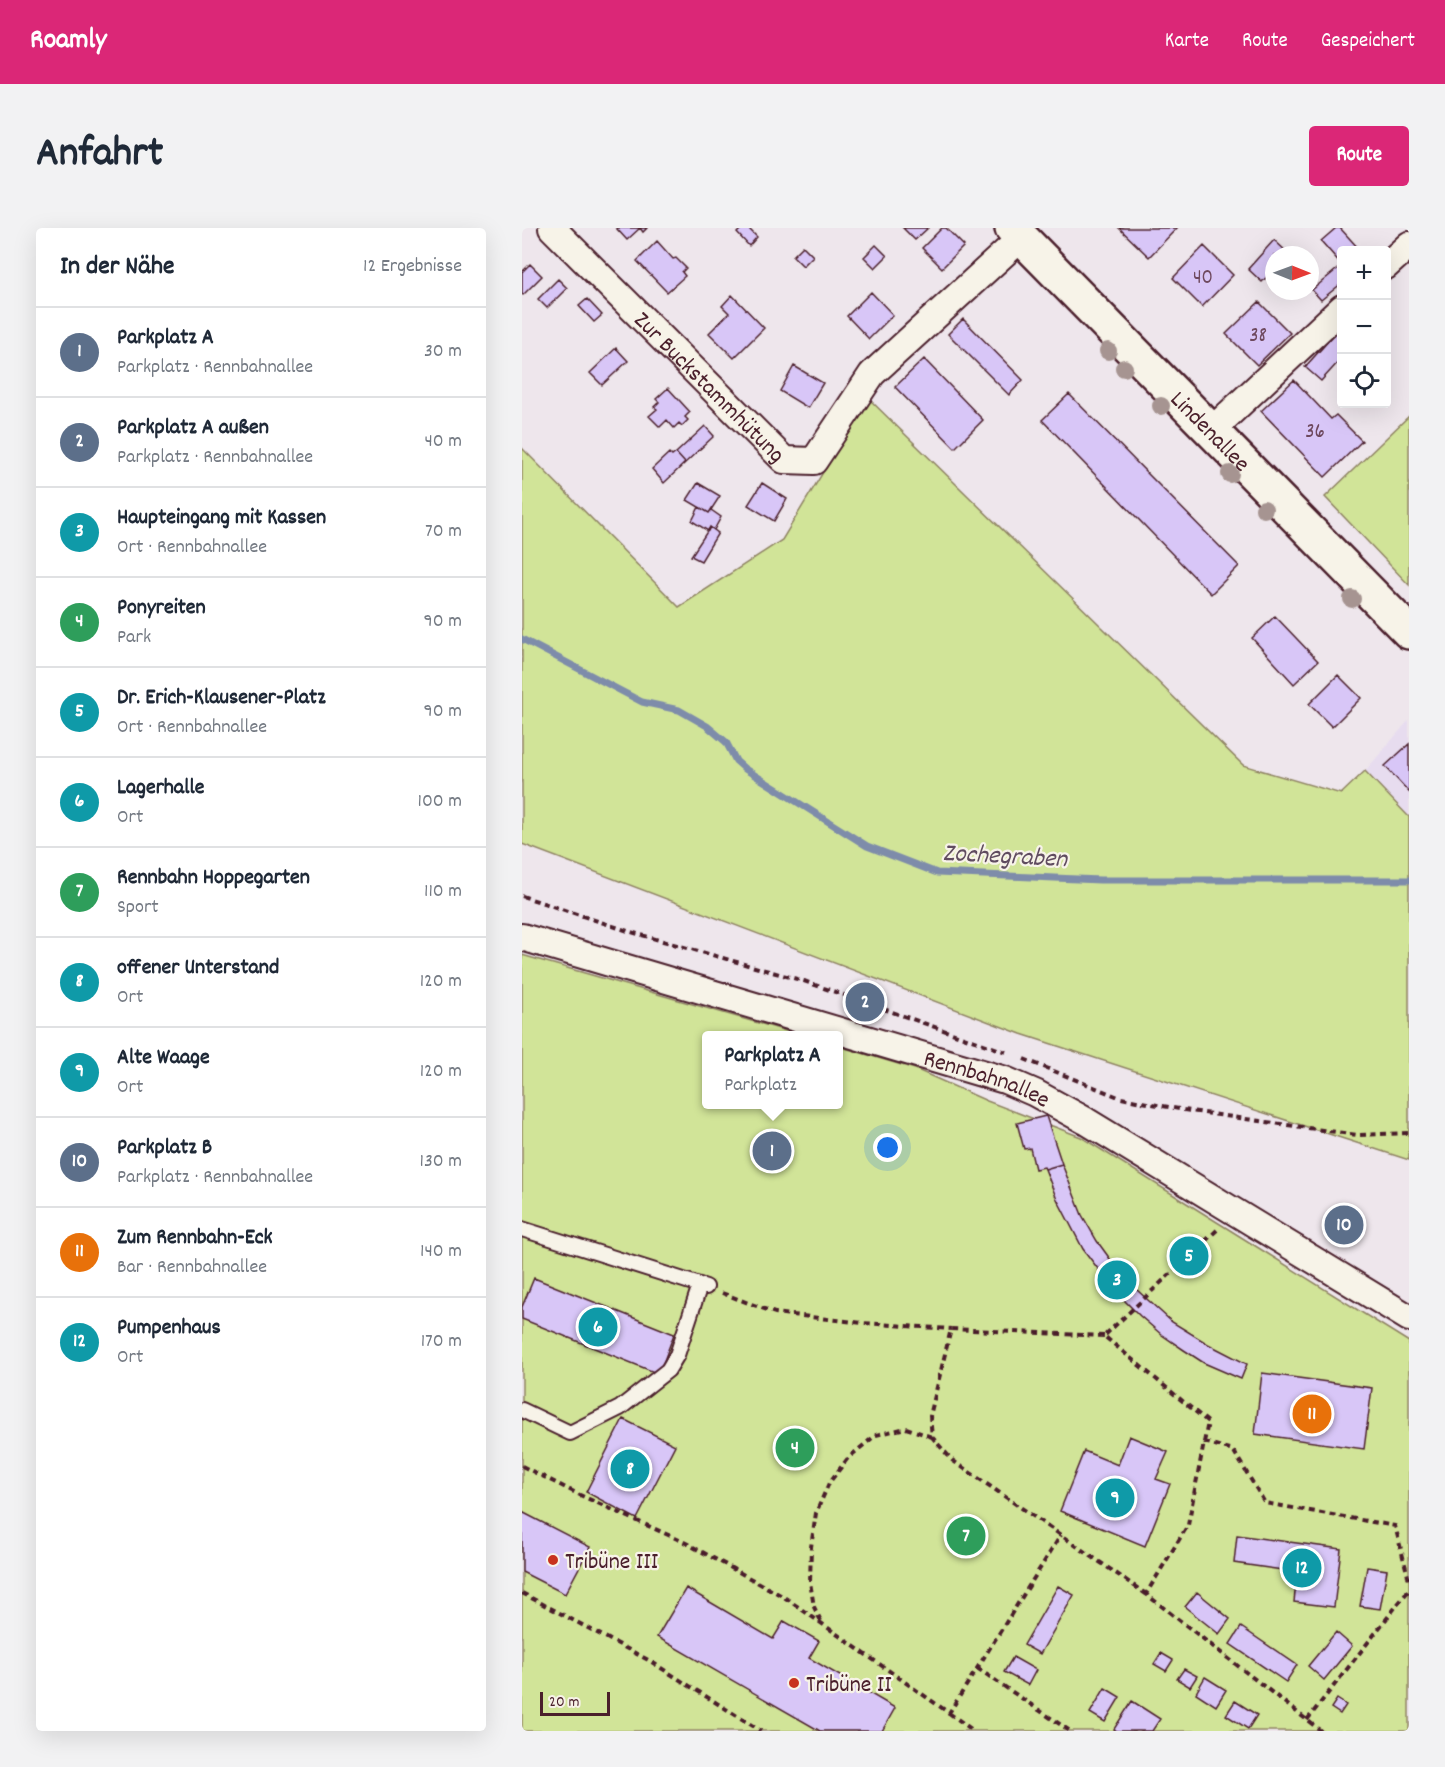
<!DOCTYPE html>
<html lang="de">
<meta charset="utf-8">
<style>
body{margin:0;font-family:Dekko,sans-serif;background:#f2f2f3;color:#1f2937}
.controls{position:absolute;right:18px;top:18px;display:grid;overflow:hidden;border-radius:6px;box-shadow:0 6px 24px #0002}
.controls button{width:54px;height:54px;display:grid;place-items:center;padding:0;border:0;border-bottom:2px solid #e0e1e3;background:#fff;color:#1f2937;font:30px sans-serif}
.compass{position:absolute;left:743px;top:18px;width:54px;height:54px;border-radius:50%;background:#fff;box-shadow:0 6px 24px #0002;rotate:91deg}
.scale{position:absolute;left:18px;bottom:15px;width:70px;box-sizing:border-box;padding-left:6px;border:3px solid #4a1f2b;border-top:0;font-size:16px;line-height:21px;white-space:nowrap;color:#4a1f2b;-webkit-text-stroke:4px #f7f3e8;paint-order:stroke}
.you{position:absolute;left:366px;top:920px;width:21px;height:21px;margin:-15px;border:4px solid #fff;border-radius:50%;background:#1a73e8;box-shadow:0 0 0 9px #1a73e833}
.badge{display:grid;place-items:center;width:39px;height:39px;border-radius:50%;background:#db2777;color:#fff;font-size:20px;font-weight:700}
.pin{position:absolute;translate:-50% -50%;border:3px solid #fff;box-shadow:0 2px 6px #0006}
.popup{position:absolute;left:180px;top:803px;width:141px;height:78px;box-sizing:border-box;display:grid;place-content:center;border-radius:6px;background:#fff;filter:drop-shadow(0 2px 4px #0005);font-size:20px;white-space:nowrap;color:#747a83}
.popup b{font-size:22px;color:#1f2937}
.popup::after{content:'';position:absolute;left:50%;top:100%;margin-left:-12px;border:12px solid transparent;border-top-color:#fff}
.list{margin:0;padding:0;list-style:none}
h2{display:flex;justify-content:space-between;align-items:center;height:78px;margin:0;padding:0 24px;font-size:26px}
h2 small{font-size:20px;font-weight:400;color:#747a83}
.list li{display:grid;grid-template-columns:39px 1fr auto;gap:18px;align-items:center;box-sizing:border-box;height:90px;padding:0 24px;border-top:2px solid #e0e1e3}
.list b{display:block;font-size:22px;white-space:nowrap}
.list p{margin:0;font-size:20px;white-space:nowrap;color:#747a83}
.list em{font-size:20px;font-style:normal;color:#747a83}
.icon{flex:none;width:33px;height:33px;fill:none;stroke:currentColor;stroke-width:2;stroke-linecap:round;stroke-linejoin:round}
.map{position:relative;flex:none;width:887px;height:1503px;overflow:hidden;border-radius:6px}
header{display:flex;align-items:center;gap:36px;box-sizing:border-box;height:84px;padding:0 30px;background:#db2777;color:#fff}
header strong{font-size:28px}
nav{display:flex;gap:33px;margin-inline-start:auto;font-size:21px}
.intro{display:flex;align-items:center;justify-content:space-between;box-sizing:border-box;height:144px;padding:0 36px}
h1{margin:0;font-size:42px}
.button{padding:15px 27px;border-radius:6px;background:#db2777;color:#fff;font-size:21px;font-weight:700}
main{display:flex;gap:36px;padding:0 36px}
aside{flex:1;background:#fff;border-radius:6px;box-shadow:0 6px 24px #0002}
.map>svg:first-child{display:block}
.built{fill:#e7dcef}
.green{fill:#d1e498;stroke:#8e8262;stroke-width:1.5}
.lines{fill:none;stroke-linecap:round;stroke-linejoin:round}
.stream{stroke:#7e8caa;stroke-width:7}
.building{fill:#d8c6f7;stroke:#4a1f2b;stroke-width:1.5}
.lane-casing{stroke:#4a1f2b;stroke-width:18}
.street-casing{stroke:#4a1f2b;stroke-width:30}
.secondary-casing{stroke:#4a1f2b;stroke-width:38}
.path{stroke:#4a1f2b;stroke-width:4;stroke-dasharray:6 4.5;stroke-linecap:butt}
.lane{stroke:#f7f3e8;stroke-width:14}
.street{stroke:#f7f3e8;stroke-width:26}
.secondary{stroke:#f7f3e8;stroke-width:33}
.tree{fill:#a69491}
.poi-dot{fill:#c8321e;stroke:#f7f3e8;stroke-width:2}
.labels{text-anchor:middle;stroke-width:4.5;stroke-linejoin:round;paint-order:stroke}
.number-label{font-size:21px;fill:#6e495e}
.street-label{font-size:24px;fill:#4a1f2b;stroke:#f7f3e8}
.poi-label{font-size:24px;fill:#4a1f2b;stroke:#f7f3e8;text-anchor:start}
.water-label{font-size:26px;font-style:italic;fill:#604c60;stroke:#f7f3e8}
</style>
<header>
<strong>Roamly</strong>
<nav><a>Karte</a><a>Route</a><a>Gespeichert</a></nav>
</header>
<div class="intro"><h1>Anfahrt</h1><a class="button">Route</a></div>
<main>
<aside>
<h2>In der Nähe<small>12 Ergebnisse</small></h2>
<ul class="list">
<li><span class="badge" style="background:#5c6f8a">1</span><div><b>Parkplatz A</b><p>Parkplatz · Rennbahnallee</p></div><em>30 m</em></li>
<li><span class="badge" style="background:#5c6f8a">2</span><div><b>Parkplatz A außen</b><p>Parkplatz · Rennbahnallee</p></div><em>40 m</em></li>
<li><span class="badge" style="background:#0f9aa8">3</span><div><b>Haupteingang mit Kassen</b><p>Ort · Rennbahnallee</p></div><em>70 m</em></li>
<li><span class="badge" style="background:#2e9e5b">4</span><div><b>Ponyreiten</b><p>Park</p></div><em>90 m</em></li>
<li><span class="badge" style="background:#0f9aa8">5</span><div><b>Dr. Erich-Klausener-Platz</b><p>Ort · Rennbahnallee</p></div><em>90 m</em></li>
<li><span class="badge" style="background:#0f9aa8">6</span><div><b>Lagerhalle</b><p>Ort</p></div><em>100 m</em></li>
<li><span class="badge" style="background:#2e9e5b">7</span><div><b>Rennbahn Hoppegarten</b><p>Sport</p></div><em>110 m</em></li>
<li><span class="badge" style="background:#0f9aa8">8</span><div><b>offener Unterstand</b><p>Ort</p></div><em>120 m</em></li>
<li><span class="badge" style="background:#0f9aa8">9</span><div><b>Alte Waage</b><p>Ort</p></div><em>120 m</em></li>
<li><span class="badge" style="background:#5c6f8a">10</span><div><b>Parkplatz B</b><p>Parkplatz · Rennbahnallee</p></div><em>130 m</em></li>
<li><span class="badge" style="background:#e8710a">11</span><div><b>Zum Rennbahn-Eck</b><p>Bar · Rennbahnallee</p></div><em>140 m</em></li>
<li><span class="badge" style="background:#0f9aa8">12</span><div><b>Pumpenhaus</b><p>Ort</p></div><em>170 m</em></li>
</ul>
</aside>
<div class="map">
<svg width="887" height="1503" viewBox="0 0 887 1503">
<rect width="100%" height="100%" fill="#eee6ec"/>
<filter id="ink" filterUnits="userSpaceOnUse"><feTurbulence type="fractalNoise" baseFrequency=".0167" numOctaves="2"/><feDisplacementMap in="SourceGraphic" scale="12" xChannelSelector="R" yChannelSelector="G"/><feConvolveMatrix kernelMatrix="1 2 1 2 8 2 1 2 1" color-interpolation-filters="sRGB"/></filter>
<g filter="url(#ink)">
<path class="built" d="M 887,492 L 887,589 L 843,543 Z"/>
<path class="green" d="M 346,170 L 721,537 L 819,566 L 843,543 L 887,589 L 887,932 L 499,806 L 0,616 L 0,220 L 157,379 L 260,312 Z
M 887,188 L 887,357 L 803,269 Z
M 0,727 L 278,807 L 184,808 L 184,876 L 316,876 L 316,818 L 393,841 L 465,873 L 559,909 L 887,1114 L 887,1503 L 0,1503 Z"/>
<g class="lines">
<path class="stream" d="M 0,411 L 120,474 L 157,482 L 185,498 L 204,514 L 214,533 L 223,541 L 345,618 L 415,645 L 578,652 L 887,652"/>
</g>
<path class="building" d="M 94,0 L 125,0 L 121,4 L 118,0 L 105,12 Z
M 220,0 L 226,0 L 235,9 L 227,18 L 215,5 Z
M 381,0 L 406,0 L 393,12 Z
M 420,0 L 424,0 L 442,18 L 420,40 L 400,20 Z
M 597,0 L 655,0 L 627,29 Z
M 814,0 L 818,0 L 838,22 L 820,22 L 820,37 L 799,13 Z
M 752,12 L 766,25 L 764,27 L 752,27 L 752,41 L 740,54 L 726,41 Z
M 135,13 L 151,31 L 154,30 L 164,40 L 160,44 L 163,48 L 145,64 L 115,33 Z
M 354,17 L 365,28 L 353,40 L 342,29 Z
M 281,18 L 291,28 L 281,38 L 271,28 Z
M 682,18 L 711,47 L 680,79 L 651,50 Z
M 8,36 L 20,48 L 1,67 L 0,66 L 0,44 Z
M 820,37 L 820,55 L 799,72 L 790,62 Z
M 36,51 L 45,60 L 25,80 L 16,71 Z
M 349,64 L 371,87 L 347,111 L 325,88 Z
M 210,67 L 242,100 L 212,130 L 187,105 L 207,85 L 200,78 Z
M 65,71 L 80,87 L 72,94 L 57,78 Z
M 737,74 L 768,105 L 735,137 L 704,106 Z
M 441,91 L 501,152 L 487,167 L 426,106 Z
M 818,100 L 820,101 L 820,130 L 799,153 L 783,139 Z
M 94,120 L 106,133 L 80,157 L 68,145 Z
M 402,131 L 461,192 L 433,220 L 373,159 Z
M 272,138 L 301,155 L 286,180 L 258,163 Z
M 772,152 L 809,191 L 814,187 L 840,213 L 803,249 L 739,183 Z
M 146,160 L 168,184 L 163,189 L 166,192 L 160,198 L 157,195 L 152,200 L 145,192 L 138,199 L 127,188 L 135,181 L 132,179 L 137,174 L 134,171 Z
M 547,166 L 717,338 L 689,366 L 520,192 Z
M 183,198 L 192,208 L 163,235 L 154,225 Z
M 147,225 L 150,228 L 154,225 L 163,235 L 142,255 L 130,241 Z
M 176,255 L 198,268 L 187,285 L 165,272 Z
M 240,255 L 265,271 L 252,293 L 226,277 Z
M 177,279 L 187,285 L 189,282 L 199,289 L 192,302 L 188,299 L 186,303 L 170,293 Z
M 188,299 L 196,305 L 179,333 L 169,328 Z
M 753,388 L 796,433 L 772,456 L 730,410 Z
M 816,447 L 839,470 L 810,499 L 787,476 Z
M 887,516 L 887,564 L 863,538 Z
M 524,888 L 540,936 L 523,941 L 522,939 L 513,941 L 508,920 L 502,921 L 495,895 Z
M 540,936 L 560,987 L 575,1013 L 596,1042 L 615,1062 L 650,1094 L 686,1116 L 725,1136 L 719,1151 L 682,1135 L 662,1122 L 640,1107 L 618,1088 L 592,1062 L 561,1021 L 534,969 L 523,941 Z
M 12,1050 L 152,1106 L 137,1146 L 0,1091 L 0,1079 Z
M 740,1145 L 850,1160 L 842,1221 L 733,1206 Z
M 101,1191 L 153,1217 L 115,1291 L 64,1264 Z
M 607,1208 L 646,1224 L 634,1251 L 648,1256 L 623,1318 L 538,1283 L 562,1223 L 596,1237 Z
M 0,1284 L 68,1319 L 43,1366 L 0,1344 Z
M 715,1307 L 819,1321 L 812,1379 L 772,1374 L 775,1344 L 712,1335 Z
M 845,1339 L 865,1342 L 858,1381 L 838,1378 Z
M 536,1358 L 552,1367 L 518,1426 L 502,1417 Z
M 164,1360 L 251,1411 L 262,1393 L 297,1413 L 287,1430 L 373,1480 L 360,1503 L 298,1503 L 135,1409 Z
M 675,1364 L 708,1391 L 697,1406 L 663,1379 Z
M 719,1399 L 775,1437 L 764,1454 L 708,1416 Z
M 814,1404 L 830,1418 L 802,1452 L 786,1438 Z
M 639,1425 L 651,1432 L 644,1443 L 632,1436 Z
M 491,1429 L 514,1442 L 506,1457 L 482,1444 Z
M 662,1441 L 675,1448 L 668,1459 L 655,1451 Z
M 683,1449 L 704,1462 L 694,1478 L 674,1465 Z
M 583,1460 L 598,1469 L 583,1494 L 568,1485 Z
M 815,1471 L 824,1477 L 818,1486 L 809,1480 Z
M 610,1473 L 638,1491 L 630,1503 L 595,1503 L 592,1501 Z
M 713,1473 L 735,1487 L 726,1501 L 704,1487 Z"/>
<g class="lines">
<defs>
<path id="lane" d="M 0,1001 L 184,1059
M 0,1182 L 48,1205 L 98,1180 L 146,1142 L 155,1127 L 178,1057"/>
<g id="street">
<path id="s1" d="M 30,0 L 262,232 L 292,233 L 350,146 L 499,10"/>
<path d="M 864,38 L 887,17"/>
<path d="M 690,202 L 820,80"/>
<path id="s2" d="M 0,709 L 483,852 L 513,865 L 564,893 L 887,1090"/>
</g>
<g id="secondary">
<path id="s3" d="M 490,0 L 887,404"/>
</g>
</defs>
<use href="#lane" class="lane-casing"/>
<use href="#street" class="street-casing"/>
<use href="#secondary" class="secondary-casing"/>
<path class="path" d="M 0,668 L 109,704 L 282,753 L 484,824
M 502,831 L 599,870 L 662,882 L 835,907 L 887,905
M 695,1002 L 582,1108 L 686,1194 L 666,1297 L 624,1366 L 799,1503
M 200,1065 L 253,1085 L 341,1095 L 429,1101
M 582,1108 L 429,1101 L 408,1188 L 410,1209 L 430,1232 L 624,1366
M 682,1214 L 711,1222 L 743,1275 L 873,1298 L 887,1352
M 0,1238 L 58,1267 L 164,1315 L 262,1369 L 427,1485 L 539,1307
M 0,1365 L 128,1433 L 239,1503
M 299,1393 L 292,1379 L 288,1354 L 289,1319 L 294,1285 L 307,1255 L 326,1230 L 354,1207 L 384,1200 L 410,1209
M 455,1440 L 548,1503
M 427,1485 L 452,1503
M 785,1492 L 887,1362"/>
<use href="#lane" class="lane"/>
<use href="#street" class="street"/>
<use href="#secondary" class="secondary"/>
</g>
<g class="tree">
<circle cx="586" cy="123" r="9"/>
<circle cx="602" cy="140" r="9"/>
<circle cx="639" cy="178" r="9"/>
<circle cx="708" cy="246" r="9"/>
<circle cx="742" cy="281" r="9"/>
<circle cx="830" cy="371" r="9"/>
</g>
</g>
<g class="poi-dot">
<circle cx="31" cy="1332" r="6"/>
<circle cx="272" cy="1455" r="6"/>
</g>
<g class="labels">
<g class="number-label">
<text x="681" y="55">40</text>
<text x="736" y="113">38</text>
<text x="793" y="209">36</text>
</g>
<g class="street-label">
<text dy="8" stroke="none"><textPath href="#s1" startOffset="224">Zur Buckstammhütung</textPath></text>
<text dy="8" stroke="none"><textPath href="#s3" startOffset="284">Lindenallee</textPath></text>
<text dy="8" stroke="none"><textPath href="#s2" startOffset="486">Rennbahnallee</textPath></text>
</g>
<g class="poi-label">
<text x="43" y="1340">Tribüne III</text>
<text x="284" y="1463">Tribüne II</text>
</g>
<g class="water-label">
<text transform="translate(483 626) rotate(3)" y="9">Zochegraben</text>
</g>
</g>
</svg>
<div class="controls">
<button>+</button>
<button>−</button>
<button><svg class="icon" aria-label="locate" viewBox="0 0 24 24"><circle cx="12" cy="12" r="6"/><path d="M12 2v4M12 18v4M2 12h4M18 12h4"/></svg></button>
</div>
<svg class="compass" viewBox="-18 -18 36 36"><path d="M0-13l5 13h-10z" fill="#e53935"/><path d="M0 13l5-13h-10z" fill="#747a83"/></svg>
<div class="scale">20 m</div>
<div class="you"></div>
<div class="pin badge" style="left:250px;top:923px;background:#5c6f8a">1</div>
<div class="popup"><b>Parkplatz A</b>Parkplatz</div>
<div class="pin badge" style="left:343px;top:774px;background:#5c6f8a">2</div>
<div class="pin badge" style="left:595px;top:1052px;background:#0f9aa8">3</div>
<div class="pin badge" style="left:273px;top:1220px;background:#2e9e5b">4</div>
<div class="pin badge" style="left:667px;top:1028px;background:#0f9aa8">5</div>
<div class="pin badge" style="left:76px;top:1099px;background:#0f9aa8">6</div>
<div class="pin badge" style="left:444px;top:1308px;background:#2e9e5b">7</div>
<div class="pin badge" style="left:108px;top:1241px;background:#0f9aa8">8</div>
<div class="pin badge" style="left:593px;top:1270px;background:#0f9aa8">9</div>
<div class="pin badge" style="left:822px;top:997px;background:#5c6f8a">10</div>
<div class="pin badge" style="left:790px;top:1186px;background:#e8710a">11</div>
<div class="pin badge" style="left:780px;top:1340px;background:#0f9aa8">12</div>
</div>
</main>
